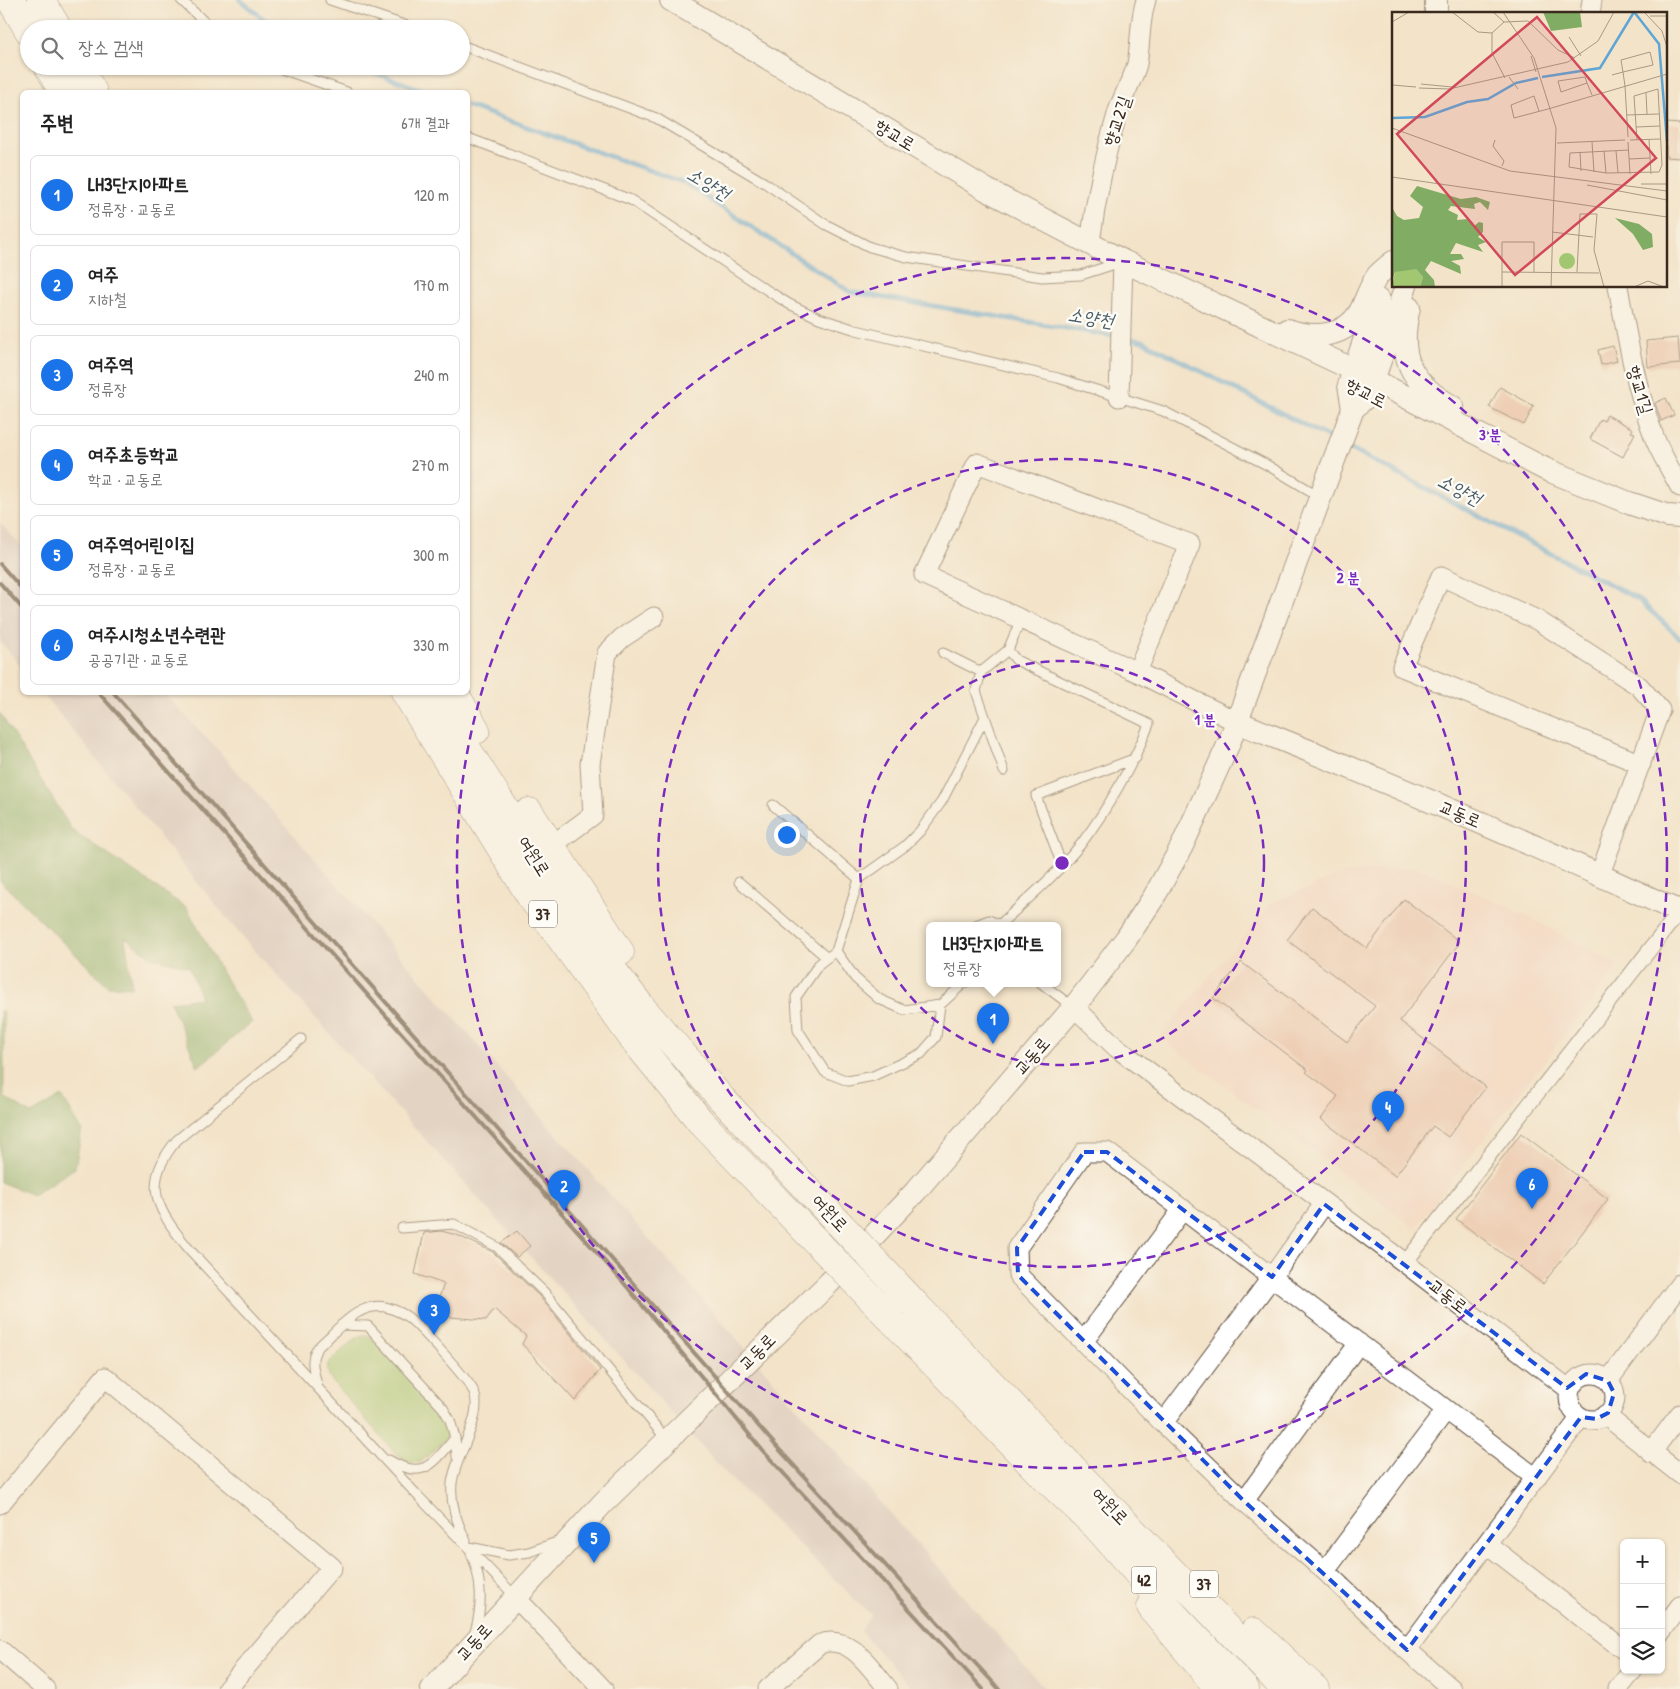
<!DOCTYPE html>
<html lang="ko">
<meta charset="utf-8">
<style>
body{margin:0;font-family:"Patrick Hand","Poor Story",sans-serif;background:#f2f2f2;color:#222}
.controls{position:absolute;right:15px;bottom:15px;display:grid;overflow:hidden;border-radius:8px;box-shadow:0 1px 4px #0004}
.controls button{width:45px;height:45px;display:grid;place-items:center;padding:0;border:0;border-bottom:1px solid #e0e0e0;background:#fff;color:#222;font:25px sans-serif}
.you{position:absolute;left:786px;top:834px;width:18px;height:18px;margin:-12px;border:4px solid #fff;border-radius:50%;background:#1a73e8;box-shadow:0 0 0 8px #1a73e833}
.badge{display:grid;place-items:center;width:32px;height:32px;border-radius:50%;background:#1a73e8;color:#fff;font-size:16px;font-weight:700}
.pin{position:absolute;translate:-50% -41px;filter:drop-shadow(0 1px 2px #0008)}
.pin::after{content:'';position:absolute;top:26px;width:18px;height:15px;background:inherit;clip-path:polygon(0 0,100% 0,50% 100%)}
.popup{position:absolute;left:926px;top:922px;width:135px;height:65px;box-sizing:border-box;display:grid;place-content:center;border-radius:8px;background:#fff;filter:drop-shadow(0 1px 4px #0005);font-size:16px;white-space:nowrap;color:#767676}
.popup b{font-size:19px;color:#222}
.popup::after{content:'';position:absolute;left:50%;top:100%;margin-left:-10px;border:10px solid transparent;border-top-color:#fff}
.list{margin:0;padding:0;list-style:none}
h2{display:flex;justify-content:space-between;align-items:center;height:65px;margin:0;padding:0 20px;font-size:21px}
h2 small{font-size:16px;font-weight:400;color:#767676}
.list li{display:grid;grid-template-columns:32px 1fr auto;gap:15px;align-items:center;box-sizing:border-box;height:80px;margin:0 10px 10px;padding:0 10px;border:1px solid #e0e0e0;border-radius:8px}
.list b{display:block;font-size:19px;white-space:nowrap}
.list p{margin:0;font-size:16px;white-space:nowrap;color:#767676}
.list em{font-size:16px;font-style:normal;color:#767676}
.icon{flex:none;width:28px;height:28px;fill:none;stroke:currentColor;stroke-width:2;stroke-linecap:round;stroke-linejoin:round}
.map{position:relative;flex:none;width:1680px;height:1689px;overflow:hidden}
.search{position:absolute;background:#fff;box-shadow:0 1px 4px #0004;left:20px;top:20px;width:450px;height:55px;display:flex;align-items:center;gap:12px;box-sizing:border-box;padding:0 18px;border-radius:28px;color:#767676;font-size:19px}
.panel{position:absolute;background:#fff;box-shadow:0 1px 4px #0004;left:20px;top:90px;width:450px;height:605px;border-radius:8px}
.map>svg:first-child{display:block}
.built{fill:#f5d2c2}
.industrial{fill:#d1bfbd}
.green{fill:#a2c771;stroke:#6e7848}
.forest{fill:#81ac63;stroke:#5e6b40}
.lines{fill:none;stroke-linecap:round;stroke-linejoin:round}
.stream{stroke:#5fa6d5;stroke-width:5}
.building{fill:#e8b79f}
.service-casing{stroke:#574638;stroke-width:11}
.pedestrian-casing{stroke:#574638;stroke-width:16}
.minor-casing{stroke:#574638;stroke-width:21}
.tertiary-casing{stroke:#574638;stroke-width:24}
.primary-casing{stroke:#574638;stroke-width:29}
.trunk-casing{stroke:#574638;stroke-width:29}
.service{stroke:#fff;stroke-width:9}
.pedestrian{stroke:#fff;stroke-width:14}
.minor{stroke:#fff;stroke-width:19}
.tertiary{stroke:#fff;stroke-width:22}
.primary{stroke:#fff;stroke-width:28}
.trunk{stroke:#fff;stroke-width:28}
.rail{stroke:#3b2a1e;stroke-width:4}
.trunk-bridge-casing{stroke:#574638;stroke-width:29;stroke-linecap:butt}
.trunk-bridge{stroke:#fff;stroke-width:28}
.marked{fill:none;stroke:#1d4ed8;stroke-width:4;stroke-dasharray:10 6;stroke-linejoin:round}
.ring{fill:none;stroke:#7b2cbf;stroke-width:2.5;stroke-dasharray:9 6}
.labels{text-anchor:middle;stroke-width:4.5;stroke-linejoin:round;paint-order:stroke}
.shield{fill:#fdfcf7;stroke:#75695f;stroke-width:1}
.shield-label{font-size:16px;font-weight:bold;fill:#3b2a1e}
.street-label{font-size:18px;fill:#3b2a1e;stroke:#fdfcf7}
.water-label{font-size:19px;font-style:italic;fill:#495c67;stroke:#fdfcf7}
.inset-river{fill:none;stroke:#5fa6d5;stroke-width:2.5}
.inset-road{fill:none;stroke:#a99985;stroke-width:1}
.view{fill:#d1495b;fill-opacity:0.15;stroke:#d1495b;stroke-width:2.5}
.inset-edge{fill:none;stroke:#3b2a1e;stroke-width:2.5}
.centre{fill:#7b2cbf;stroke:#fdfcf7;stroke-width:2.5}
.ring-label{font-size:15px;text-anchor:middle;font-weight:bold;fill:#7b2cbf;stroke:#fdfcf7;stroke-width:4.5;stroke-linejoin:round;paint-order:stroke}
</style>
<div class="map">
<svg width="1680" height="1689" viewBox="0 0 1680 1689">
<rect width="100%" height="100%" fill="#fdfcf7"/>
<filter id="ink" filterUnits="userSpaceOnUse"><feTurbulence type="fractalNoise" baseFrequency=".02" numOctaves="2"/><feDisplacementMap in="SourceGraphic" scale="10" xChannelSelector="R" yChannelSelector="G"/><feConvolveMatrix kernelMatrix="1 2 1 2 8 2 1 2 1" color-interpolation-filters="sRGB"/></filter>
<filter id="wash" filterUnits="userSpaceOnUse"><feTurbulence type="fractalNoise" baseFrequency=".0096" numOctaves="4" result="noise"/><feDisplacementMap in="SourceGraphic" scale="20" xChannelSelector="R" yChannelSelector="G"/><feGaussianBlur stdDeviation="1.12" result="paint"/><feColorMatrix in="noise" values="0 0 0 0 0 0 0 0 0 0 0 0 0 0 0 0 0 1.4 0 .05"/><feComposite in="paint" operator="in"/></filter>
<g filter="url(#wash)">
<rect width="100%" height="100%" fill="#f3e3c9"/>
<path class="built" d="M 1417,867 L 1512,909 L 1619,965 L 1415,1228 L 1159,1037 L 1271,903 L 1345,873 Z"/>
<path class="industrial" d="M 0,523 L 22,547 L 22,668 L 0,641 Z
M 42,693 L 163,693 L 223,755 L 1045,1689 L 913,1689 L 860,1631 L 871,1615 L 731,1479 L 237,931 Z"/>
<path class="green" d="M 366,1335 L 378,1341 L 445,1417 L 448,1428 L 446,1439 L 421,1462 L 410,1463 L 398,1456 L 331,1380 L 327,1370 L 328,1363 L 355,1339 Z"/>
<path class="forest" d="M 0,713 L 72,830 L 187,908 L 221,971 L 252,1022 L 198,1067 L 170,1002 L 201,998 L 189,967 L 151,957 L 125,937 L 132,987 L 108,986 L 0,881 Z
M 0,1010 L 4,1012 L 4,1097 L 31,1114 L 62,1096 L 82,1130 L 75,1168 L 33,1195 L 0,1182 Z"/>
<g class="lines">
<path class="stream" d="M 240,0 L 276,29
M 355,66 L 429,92
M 468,106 L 685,183 L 850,292 L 1143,341 L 1335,441
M 1345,446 L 1638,599 L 1680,638"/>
</g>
<g id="blocks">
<path class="building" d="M 1666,123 L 1680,124 L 1680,158 L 1666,157 Z
M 1678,338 L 1680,364 L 1648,367 L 1646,341 Z
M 1613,346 L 1617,361 L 1601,365 L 1598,350 Z
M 1500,387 L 1534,406 L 1524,425 L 1489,407 Z
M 1666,398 L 1674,415 L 1661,421 L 1655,403 Z
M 1607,415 L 1633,429 L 1631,432 L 1635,433 L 1623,457 L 1590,439 L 1600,419 L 1604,421 Z
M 1404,899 L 1460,942 L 1400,1021 L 1486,1087 L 1448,1137 L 1433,1126 L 1395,1176 L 1321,1119 L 1338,1096 L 1306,1072 L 1308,1070 L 1213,998 L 1241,962 L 1347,1042 L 1375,1006 L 1287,940 L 1312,907 L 1367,948 Z
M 1521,1133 L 1608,1199 L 1543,1284 L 1456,1219 Z
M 441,1231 L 457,1235 L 493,1252 L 540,1297 L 600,1370 L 575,1401 L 522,1344 L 526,1336 L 494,1309 L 486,1320 L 450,1317 L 441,1310 L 438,1300 L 444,1284 L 415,1274 L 424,1233 Z
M 517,1231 L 530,1246 L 517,1257 L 501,1243 Z"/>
</g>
</g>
<g filter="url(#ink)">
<use href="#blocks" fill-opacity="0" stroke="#574638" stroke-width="1"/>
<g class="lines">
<defs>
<path id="service" d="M 181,0 L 212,29
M 330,0 L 416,29
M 461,45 L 656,118 L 765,183 L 825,224 L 870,247 L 906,257 L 1042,277 L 1081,275 L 1118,263
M 273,66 L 347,92
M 468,138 L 631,200 L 759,285 L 789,304 L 819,318 L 856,330 L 1058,378 L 1163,411 L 1267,465 L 1319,496
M 943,653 L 981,672
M 1004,771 L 976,691 L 981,672 L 1008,650
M 773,805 L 859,879
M 1062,865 L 1036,796 L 1136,758
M 739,882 L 826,957
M 976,925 L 989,920 L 1000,925
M 999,925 C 1028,899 1057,874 1081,844 C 1107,810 1134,763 1149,724 L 1016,660 L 1008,650 L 1021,619
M 836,951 L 855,978 L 879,999 L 904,1010 L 940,1005 L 964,983
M 1041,983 L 1073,1007
M 940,1005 L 936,1037 L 921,1054 L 873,1076 L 848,1081 L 825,1072 L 798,1030 L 796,997 L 819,964 L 836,951 L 859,879 L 905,846 L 920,831 L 942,801 L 985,717
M 301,1039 L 177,1140 C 140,1184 157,1210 189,1249 L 419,1497 L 515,1596
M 402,1228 L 454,1224 L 497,1247 L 545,1293 L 667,1440
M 341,1325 L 368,1326 L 443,1408 L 450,1420 L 455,1438 L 457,1457
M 317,1385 C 315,1375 310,1362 315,1352 C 317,1347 324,1342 328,1338 C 343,1323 364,1300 389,1308 C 395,1310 404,1314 409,1318 C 421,1328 468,1379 474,1392 C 484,1417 455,1456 452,1483 C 450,1504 457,1522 466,1541
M 389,1460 C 423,1481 433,1464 455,1438
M 469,1547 L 509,1555 L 529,1552 L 560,1541
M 471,1553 C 482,1580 483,1604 475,1632"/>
<path id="pedestrian" d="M 1405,1263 L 1680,911"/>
<path id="minor" d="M 1590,14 L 1592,0
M 1090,242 C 1096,198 1105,154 1118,111 C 1123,95 1133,80 1137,64 C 1141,43 1139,21 1146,0
M 1618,286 C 1627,338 1636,390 1655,439 C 1662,456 1672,472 1680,487
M 1119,397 L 1123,261
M 1137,672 L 1190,544 L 977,463 L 924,575 L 1137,672 L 1237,722
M 551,846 L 593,815 L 590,764 L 607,653 L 622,638 L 654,617
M 1600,874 L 1660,710 L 1639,686 L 1537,620 L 1441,576 L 1402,667 L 1641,764
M 1074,1007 L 1117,1048 L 1405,1263 L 1570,1390
M 1083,1342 L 1183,1209
M1569 1397a23 23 0 1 1 46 0a23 23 0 1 1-46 0Z
M 1608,1381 L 1680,1284
M 1605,1415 L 1680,1474
M 1163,1423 L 1272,1277 L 1324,1204
M 1651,1453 L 1680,1414
M 1244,1501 L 1359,1343
M 0,1504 L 105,1377 L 332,1567 L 227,1689
M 1487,1544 L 1624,1650
M 1325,1571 L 1446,1410
M 515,1597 L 603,1689
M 1661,1632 L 1680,1606
M 0,1650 L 45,1689
M 1407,1650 L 1581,1417
M 768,1689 L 820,1644 C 850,1633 871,1669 888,1689
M 1452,1689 L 1407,1650 L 1325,1571 L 1244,1501 L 1163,1423 L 1018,1275 L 1017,1248 L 1084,1152 L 1107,1152 L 1536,1478
M 1618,1689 L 1633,1670"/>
<path id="tertiary" d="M 671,0 L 987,190 L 1123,261 L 1354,370 L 1545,469 L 1629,503 L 1668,516 L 1680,517
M 1436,14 L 1436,0
M 1409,308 C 1397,357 1410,383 1453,407
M 1287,330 C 1314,339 1346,338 1361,310 C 1366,299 1371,284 1378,275 C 1383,270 1388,266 1393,262
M 1353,409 L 1349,385 L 1378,300
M 1237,722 C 1386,781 1534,844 1680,912
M 432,1689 L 603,1503 L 829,1283 L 915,1192 L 1074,1007 L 1126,939 L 1154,897 L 1182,846 L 1229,743 L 1353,409 L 1368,395 L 1406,286"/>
<path id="primary" d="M 1151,1607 L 1219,1689"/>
<path id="trunk" d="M 11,0 L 29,31
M 41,0 L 58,29
M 48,66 L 63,92
M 78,66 L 93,92
M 405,692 L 529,894 L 634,1040 L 701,1122
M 431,692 L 581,929 L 643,1009 L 722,1099
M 454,692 L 476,730
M 529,812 L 620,952
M 915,1304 L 1285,1689
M 892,1320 L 1040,1473 L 1096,1526 L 1177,1618 L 1245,1689
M 1254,1632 L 1315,1689"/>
</defs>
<use href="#service" class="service-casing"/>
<use href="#pedestrian" class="pedestrian-casing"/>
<use href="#minor" class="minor-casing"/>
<use href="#tertiary" class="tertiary-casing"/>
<use href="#primary" class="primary-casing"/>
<use href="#trunk" class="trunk-casing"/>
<use href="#service" class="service"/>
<use href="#pedestrian" class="pedestrian"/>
<use href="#minor" class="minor"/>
<use href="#tertiary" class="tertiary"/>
<use href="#primary" class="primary"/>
<use href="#trunk" class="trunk"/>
<path class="rail" d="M 0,564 L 22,589
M 0,583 L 22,608
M 98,692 L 623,1282 L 763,1451 L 983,1689
M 113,692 L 777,1447 L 999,1689"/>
<defs>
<path id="trunk-bridge" d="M 722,1099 L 915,1304
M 701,1122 L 892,1320"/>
</defs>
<use href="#trunk-bridge" class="trunk-bridge-casing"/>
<use href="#trunk-bridge" class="trunk-bridge"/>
</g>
</g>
<path d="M0 0H1680V1689H0ZM 1084,1152 L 1107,1152 L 1272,1277 L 1324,1204 L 1567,1388 L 1586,1374 L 1608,1381 L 1614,1393 L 1608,1413 L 1596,1419 L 1581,1417 L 1407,1650 L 1244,1501 L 1018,1275 L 1017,1248 Z" fill="#f3e3c9" fill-opacity=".55" fill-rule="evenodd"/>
<path class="marked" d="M 1084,1152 L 1107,1152 L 1272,1277 L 1324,1204 L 1567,1388 L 1586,1374 L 1608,1381 L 1614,1393 L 1608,1413 L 1596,1419 L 1581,1417 L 1407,1650 L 1244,1501 L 1018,1275 L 1017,1248 Z"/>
<g class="ring">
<circle cx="1062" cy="863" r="202"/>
<circle cx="1062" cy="863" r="404"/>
<circle cx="1062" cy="863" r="605"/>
</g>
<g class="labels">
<g class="shield">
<rect x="529" y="900.5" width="28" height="27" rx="4"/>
<rect x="1131.5" y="1566.5" width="25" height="27" rx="4"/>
<rect x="1190" y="1570.5" width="28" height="27" rx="4"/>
</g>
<g class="shield-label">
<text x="543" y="920">37</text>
<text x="1144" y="1586">42</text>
<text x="1204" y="1590">37</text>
</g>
<g class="street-label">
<text transform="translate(1117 121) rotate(-72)" y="6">향교2길</text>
<text transform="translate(895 135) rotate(31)" y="6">향교로</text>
<text transform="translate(1640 390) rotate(73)" y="6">향교1길</text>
<text transform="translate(1366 393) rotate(27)" y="6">향교로</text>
<text transform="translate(1460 814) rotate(23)" y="6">교동로</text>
<text transform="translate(534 856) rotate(58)" y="6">여원로</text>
<text transform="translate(1032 1056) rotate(-49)" y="6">교동로</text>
<text transform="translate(830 1213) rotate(47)" y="6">여원로</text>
<text transform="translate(1448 1296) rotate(38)" y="6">교동로</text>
<text transform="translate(757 1352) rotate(-45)" y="6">교동로</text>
<text transform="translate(1110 1506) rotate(46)" y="6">여원로</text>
<text transform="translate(474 1642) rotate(-48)" y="6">교동로</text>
</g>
<g class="water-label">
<text transform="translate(709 183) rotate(31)" y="7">소양천</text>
<text transform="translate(1091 317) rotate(9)" y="7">소양천</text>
<text transform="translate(1460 489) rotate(28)" y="7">소양천</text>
</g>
</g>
<g transform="translate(1392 12)">
<rect width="275" height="275" fill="#f3e3c9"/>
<path d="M167 249a8 8 0 1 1 16 0a8 8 0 1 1-16 0ZM 19,256 L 24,257 L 31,265 L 28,275 L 0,275 L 3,260 Z" fill="#a2c771"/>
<path d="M 151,0 L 188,0 L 190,15 L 159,19 ZM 25,174 L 69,187 L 84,185 L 98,190 L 96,198 L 88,190 L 82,192 L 83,197 L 59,194 L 56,198 L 66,203 L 65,208 L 76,207 L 82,214 L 87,210 L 91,211 L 91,220 L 86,225 L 94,230 L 86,233 L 91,240 L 64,231 L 58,242 L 69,242 L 72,247 L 59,249 L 68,254 L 69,262 L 39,249 L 33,258 L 42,268 L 43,275 L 28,275 L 31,265 L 24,257 L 3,260 L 0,269 L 0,181 L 1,197 L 5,204 L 12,208 L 27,206 L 31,195 L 18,184 ZM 223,206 L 247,212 L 260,222 L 261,235 L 251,238 L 241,222 Z" fill="#81ac63"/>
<path class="inset-river" d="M 243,1 L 267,32 L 275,129M 150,65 L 208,56 L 242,0M 0,106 L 33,105 L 75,90 L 96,87 L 124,71 L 146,66"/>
<path class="inset-road" d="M 60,0 L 86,20 L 100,21 L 100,41 L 113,66M 101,0 L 112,10 L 136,9 L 166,38 L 183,46M 111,0 L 142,46 L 164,116 L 159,275M 253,1 L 270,19 L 275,35M 258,4 L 275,4M 0,10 L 17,0M 100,21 L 112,10M 0,22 L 0,44M 177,25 L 189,44M 139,44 L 144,60M 220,63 L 231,60 L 261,53 L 258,40 L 229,48 L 231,60 L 233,74 L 236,125M 117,65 L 126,77M 195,71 L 169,80 L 166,69 L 193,65 L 195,71 L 200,83M 29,72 L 60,75M 0,73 L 24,75M 27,76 L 57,77 L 176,50 L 206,29 L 222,0M 254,81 L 255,102M 147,99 L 142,84 L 119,93 L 122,106 L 156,97 L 275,62M 235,103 L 267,102M 244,115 L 268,114M 0,116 L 118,159 L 275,179M 257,127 L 259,162M 103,128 L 101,134 L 112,149 L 110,154M 238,128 L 269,127M 200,130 L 202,160M 236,130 L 238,162M 165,131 L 233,128M 237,138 L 178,141 L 177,155 L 214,161 L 267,160 L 270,153 L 266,77 L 242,84 L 245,128M 212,139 L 214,161M 224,139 L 226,161M 188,140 L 189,159M 237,147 L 258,146M 0,165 L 275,205M 249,172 L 275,172M 195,173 L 275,188M 160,220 L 201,225M 110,260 L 207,261M 185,260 L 188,202 L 205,202 L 202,238 L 212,275M 110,275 L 110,230 L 142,230 L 142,260M 242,275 L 256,269 L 272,275"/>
<path class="view" d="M 145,5 L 264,146 L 123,263 L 5,122 Z"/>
<rect width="275" height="275" class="inset-edge"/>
</g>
<circle cx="1062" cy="863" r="8" class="centre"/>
<g class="ring-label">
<text x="1490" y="440">3 분</text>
<text x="1348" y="583">2 분</text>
<text x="1205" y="725">1 분</text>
</g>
</svg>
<div class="controls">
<button>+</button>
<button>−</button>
<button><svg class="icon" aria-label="layers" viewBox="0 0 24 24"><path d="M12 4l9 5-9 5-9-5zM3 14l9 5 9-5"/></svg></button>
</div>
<div class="you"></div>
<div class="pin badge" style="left:993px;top:1044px">1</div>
<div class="popup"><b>LH3단지아파트</b>정류장</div>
<div class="pin badge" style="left:564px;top:1211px">2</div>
<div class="pin badge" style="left:434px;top:1335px">3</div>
<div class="pin badge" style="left:1388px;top:1132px">4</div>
<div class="pin badge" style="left:594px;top:1563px">5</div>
<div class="pin badge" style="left:1532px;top:1209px">6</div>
<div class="search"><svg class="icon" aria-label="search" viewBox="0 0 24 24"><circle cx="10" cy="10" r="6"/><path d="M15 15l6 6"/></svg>장소 검색</div>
<section class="panel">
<h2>주변<small>6개 결과</small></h2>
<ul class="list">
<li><span class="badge">1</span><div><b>LH3단지아파트</b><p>정류장 · 교동로</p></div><em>120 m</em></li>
<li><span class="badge">2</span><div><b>여주</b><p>지하철</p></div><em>170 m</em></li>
<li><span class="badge">3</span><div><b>여주역</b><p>정류장</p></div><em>240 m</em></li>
<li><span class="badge">4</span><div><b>여주초등학교</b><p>학교 · 교동로</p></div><em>270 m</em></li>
<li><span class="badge">5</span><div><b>여주역어린이집</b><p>정류장 · 교동로</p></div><em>300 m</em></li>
<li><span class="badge">6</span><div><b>여주시청소년수련관</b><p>공공기관 · 교동로</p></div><em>330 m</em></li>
</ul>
</section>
</div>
